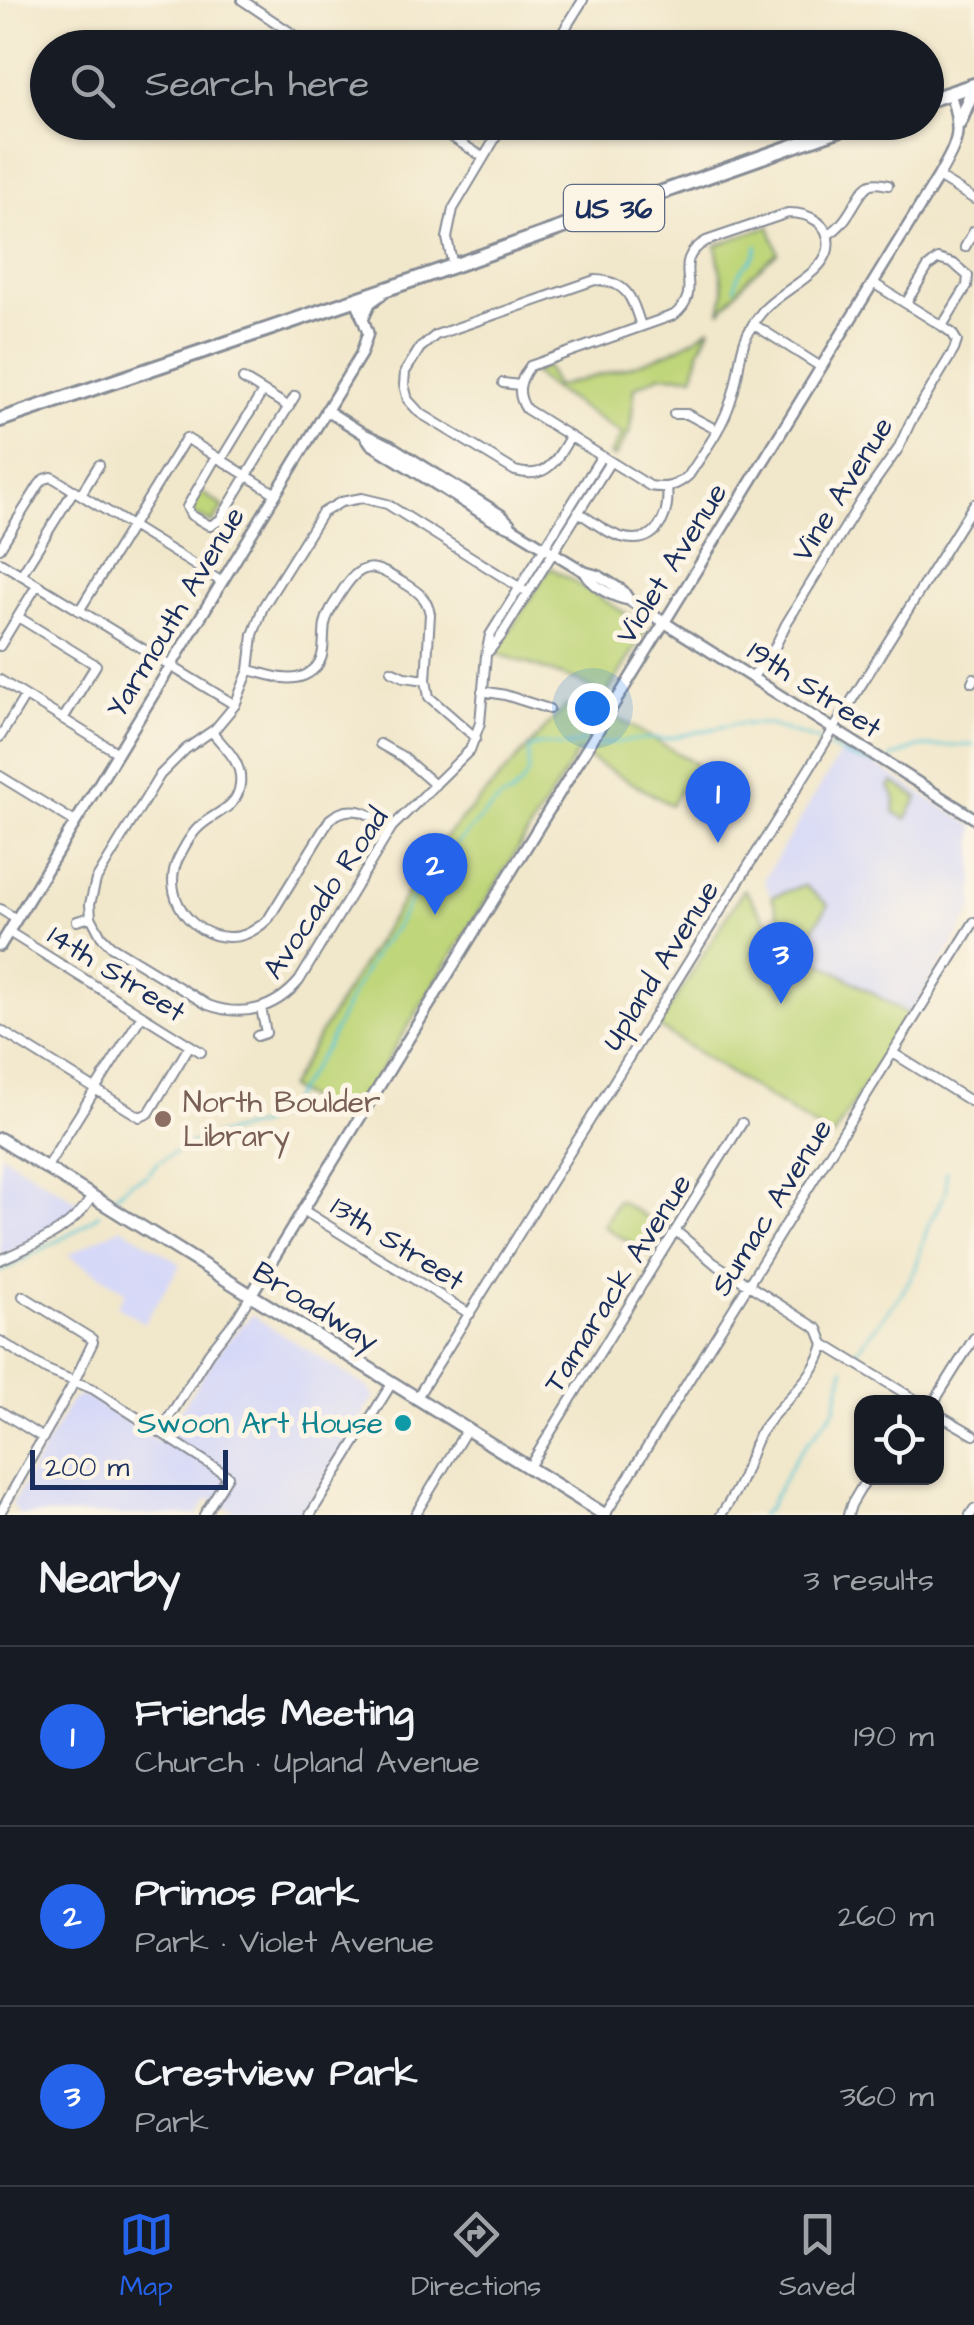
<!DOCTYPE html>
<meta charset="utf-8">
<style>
body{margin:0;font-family:"Architects Daughter",sans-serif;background:#20242c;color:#f1f3f6}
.controls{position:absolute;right:30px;bottom:30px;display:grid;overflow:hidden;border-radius:20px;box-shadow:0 2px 8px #0004}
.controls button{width:90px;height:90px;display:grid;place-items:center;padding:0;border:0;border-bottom:2px solid #363941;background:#171b24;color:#f1f3f6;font:50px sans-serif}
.scale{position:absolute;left:30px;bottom:25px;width:198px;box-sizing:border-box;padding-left:10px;border:5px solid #1b2f5e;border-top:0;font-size:28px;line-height:35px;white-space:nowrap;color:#1b2f5e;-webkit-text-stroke:8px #fcf5e5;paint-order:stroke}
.you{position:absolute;left:592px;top:708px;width:35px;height:35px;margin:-25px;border:8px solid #fff;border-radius:50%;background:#1a73e8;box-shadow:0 0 0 15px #1a73e833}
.badge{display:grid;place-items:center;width:65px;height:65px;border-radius:50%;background:#2563eb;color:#fff;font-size:32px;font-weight:700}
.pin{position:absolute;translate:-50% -82px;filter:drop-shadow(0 2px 5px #0008)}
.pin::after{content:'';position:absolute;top:52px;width:35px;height:30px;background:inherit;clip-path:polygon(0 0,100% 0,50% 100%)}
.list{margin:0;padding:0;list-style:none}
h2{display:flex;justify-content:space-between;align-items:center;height:130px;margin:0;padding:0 40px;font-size:42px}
h2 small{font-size:32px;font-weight:400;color:#9ea1a6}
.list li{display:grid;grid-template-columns:65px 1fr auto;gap:30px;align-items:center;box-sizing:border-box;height:180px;padding:0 40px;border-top:2px solid #363941}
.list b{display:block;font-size:38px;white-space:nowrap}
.list p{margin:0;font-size:32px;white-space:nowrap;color:#9ea1a6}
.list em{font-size:32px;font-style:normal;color:#9ea1a6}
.icon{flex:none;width:55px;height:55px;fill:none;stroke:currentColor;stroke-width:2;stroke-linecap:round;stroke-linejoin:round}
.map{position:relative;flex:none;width:974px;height:1515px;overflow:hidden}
.search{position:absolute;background:#171b24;box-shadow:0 2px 8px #0004;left:30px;right:30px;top:30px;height:110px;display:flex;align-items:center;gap:25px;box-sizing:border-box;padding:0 35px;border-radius:55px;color:#9ea1a6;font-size:38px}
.sheet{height:670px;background:#171b24}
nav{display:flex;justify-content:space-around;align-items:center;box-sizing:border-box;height:140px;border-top:2px solid #363941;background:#171b24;font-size:28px;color:#9ea1a6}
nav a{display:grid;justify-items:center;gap:5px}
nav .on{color:#2563eb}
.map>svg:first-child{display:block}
.built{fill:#d6d8f8}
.green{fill:#c0d67a;stroke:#6e826c;stroke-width:2.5}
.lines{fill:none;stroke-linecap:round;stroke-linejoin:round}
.stream{stroke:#5ec8d8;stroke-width:2.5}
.minor-casing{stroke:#868b94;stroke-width:12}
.tertiary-casing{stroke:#868b94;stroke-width:14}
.primary-casing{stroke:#868b94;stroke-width:16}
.trunk-casing{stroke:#868b94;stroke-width:18}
.minor{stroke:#fff;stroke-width:8}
.tertiary{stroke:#fff;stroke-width:9}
.primary{stroke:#fff;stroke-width:11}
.trunk{stroke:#fff;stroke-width:12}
.education-dot{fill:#8d6e63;stroke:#fcf5e5;stroke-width:4}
.culture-dot{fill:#0f9aa8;stroke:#fcf5e5;stroke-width:4}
.labels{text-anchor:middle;stroke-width:10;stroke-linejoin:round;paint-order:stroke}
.shield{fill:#fcf5e5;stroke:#5e6a86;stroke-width:2.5}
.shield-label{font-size:28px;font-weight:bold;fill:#1b2f5e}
.street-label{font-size:30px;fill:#1b2f5e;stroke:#fcf5e5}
.education-label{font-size:30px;fill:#785e54;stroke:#fcf5e5;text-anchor:start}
.culture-label{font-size:30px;fill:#0d838f;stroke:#fcf5e5;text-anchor:end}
</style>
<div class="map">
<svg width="974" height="1515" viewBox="0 0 974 1515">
<rect width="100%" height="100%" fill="#fcf5e5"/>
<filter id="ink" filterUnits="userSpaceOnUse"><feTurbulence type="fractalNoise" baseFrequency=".01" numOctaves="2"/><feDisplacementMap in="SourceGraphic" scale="20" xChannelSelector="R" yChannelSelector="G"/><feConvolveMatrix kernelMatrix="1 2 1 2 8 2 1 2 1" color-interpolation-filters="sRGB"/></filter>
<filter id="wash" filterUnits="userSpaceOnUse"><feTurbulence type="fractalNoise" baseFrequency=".0048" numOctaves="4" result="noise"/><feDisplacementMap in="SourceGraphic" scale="40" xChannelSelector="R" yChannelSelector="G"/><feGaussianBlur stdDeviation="2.25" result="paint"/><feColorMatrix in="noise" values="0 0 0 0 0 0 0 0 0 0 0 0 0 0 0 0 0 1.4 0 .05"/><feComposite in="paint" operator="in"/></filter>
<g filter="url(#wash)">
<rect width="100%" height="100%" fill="#f1e7cb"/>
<path class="built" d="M 845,746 L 974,827 L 974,909 L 909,1015 L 819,961 L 804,943 L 783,928 L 764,879 Z
M 0,1153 L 81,1204 L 41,1238 L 0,1255 Z
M 121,1227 L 181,1264 L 144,1323 L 117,1306 L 126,1292 L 68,1255 Z
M 252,1315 L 367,1387 L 374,1397 L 302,1515 L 239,1515 L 208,1498 L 197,1515 L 20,1515 L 12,1505 L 71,1401 L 78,1396 L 85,1396 L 160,1442 L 220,1349 Z"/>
<path class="green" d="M 769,226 L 778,252 L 750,276 L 720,312 L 724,292 L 716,245 Z
M 711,327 L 700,348 L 694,376 L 661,375 L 635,387 L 630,431 L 614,458 L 610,455 L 622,434 L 548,386 L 533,373 L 546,366 L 555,387 C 608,372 667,362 711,327 Z
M 199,491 L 224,507 L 212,523 L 194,514 L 190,509 Z
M 551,568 L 648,627 L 605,697 L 578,681 L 496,653 L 547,571 Z
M 566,706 L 602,709 L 696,764 L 671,805 L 578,752 L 349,1122 L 288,1088 L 350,984 L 437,846 Z
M 893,782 L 918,798 L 906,819 L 894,812 L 895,797 L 889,787 Z
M 804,885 L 828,905 L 804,944 L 819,961 L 909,1015 L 832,1138 L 658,1027 L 744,889 C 758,905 762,925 784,930 L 772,897 Z
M 618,1200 L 664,1228 L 665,1231 L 650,1255 L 603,1226 Z"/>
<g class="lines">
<path class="stream" d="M 735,288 C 736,283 737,278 739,274 C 745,262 757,260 757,245
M 595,745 L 643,739 L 666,739 L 735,724 L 767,724 L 819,741
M 828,747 L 850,757 L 876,764
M 891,758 L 918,747 L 974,745
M 114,1197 L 131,1182 L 147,1176 L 157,1163 L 189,1144 L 228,1132 L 258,1125 L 274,1118 L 285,1109 L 327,1046 L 353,992 L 377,950 L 395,928 L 408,905 L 450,851 L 483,816 L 501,799 L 511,795 L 522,784 L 528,773 L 529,749 C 546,739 552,747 568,746 C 571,746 581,742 584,741
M 0,1272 L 74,1232 L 99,1214
M 855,1353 L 902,1293 L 915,1270 L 928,1226 L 946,1191 L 946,1171
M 760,1515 L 768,1509 L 796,1457 L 835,1409 L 844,1368"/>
</g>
</g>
<g filter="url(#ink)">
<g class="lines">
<defs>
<path id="minor" d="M 242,0 L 314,48
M 553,48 L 583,0
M 428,122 L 483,157
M 938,177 L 974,199
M 788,213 C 810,213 832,224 828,249 C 823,275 777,292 761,313 C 735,345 743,366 731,400 C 723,427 704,452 689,475 C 677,486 666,489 650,486 L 526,409 C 516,393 519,381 530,366 L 674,315 C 708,288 666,264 706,241 Z
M 827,235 C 851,223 857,190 871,184 C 877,182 882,184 888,185
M 965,247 L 974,231
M 453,266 L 447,238 L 453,209 L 505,122
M 906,303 L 928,267 L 938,259 L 954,264 L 968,276 L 967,286 L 942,326
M 753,324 L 821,367
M 243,379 L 289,407
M 503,383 L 519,385
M 674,414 L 687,414 L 717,430
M 570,437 C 555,462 547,480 515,471 L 420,413 L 408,400 L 404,385 L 405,372 L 420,348 L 436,335 L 595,280 C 628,281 632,299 641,326
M 216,457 L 187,507 L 191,515 L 210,526 L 220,520 L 295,396
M 221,460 L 263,391
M 81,494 L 99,465
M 578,512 C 591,520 606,533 621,537 C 656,547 670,517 667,488
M 0,548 L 39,485 L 44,479 L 52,477 L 222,582
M 0,562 L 235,705
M 21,575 L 74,490
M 528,593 L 519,587 L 387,504 L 362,498 L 341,502 L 322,513 L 263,607 L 253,635 L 249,670 L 235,705 L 215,729 L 186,749 L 160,775 L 96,880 L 90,904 L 91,917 L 101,936 L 111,946 L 208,1005 C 243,1018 275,1009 299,981 L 392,827 L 470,750 L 480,723 L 486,655 L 490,635 L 601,457
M 79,611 L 186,438 L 276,494
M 18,617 L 96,665 L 63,719
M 0,646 L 37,585
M 489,651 L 501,636 L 610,462
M 249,670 C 268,674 291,685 309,673 C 328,661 322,642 325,624 C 327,614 333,605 339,596 C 362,558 373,564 407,585 C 420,593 427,599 430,614 L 426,680 L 429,697 L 476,738
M 391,671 L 404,677 L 426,680
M 752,678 L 774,649 L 786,624 L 861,501 L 898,449 L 910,423 L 954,350 L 957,341 L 952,333 L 942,326 L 873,283
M 0,680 L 118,753
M 972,682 L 974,678
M 482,691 L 505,695 L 549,709
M 212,732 C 224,747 243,762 240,784 C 238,809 214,812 199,827 C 190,835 183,849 178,859 C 161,894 190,936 228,937 C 244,938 257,930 269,918 L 330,819 C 352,801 371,815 392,827
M 0,737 L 25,696
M 380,744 L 403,757 L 435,785
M 0,776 L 75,822
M 0,909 L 16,919
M 77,921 L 91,917
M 9,932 L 201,1052
M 0,1030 L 140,1117 L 149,1113 L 190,1045
M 257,1036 L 266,1033 L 261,1008
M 893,1053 L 970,1101
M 46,1168 L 142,1015
M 303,1210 L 470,1314
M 676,1231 L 714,1263 L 818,1329 L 824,1344 L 919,1402
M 0,1260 C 38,1242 68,1233 92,1197
M 0,1341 L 47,1370 L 93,1389 L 228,1476 L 204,1515
M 416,1399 L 974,504
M 934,1402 L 974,1338
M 0,1411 L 43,1438
M 936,1413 L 974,1435
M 160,1432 L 209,1353 L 237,1318 L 251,1295
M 529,1467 L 742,1123
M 0,1513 L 70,1390 L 93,1342 L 92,1339 L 23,1296
M 310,1515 L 392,1383
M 415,1515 L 467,1429
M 605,1515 L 974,922
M 721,1515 C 728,1504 736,1492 741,1480 C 748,1465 751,1450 759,1435 C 778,1403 815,1381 824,1344
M 848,1515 L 851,1505 L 867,1478
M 970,1515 L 974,1509"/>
<path id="tertiary" d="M 326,410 L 364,434 L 391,446 L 501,515 L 510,524
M 364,434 L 371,444 L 491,519 L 513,528 L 585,572 L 599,576 L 623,591 L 629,600 L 974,818
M 585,572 C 592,587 614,597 629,600
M 0,946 L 361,354 L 368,333 L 356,299
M 251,1295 L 938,177 C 958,141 963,134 950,93"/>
<path id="primary" d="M 0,1139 L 605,1515"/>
<path id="trunk" d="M 926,101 L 974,85
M 959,123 L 974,87
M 363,315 L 369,302 L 380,294
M 0,420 L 419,278 L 861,122"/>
</defs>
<use href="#minor" class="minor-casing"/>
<use href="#tertiary" class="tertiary-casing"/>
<use href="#primary" class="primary-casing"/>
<use href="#trunk" class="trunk-casing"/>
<use href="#minor" class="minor"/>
<use href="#tertiary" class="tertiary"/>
<use href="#primary" class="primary"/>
<use href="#trunk" class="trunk"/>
</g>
</g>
<circle class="education-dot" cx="163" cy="1119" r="10"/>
<circle class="culture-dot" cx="403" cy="1423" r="10"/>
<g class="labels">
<rect class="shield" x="564" y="185" width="100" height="46" rx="8"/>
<g class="shield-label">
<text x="614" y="218">US 36</text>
</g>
<g class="street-label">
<text transform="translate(842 489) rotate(-58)" y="10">Vine Avenue</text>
<text transform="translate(671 563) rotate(-58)" y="10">Violet Avenue</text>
<text transform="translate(175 612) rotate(-59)" y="10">Yarmouth Avenue</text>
<text transform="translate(815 689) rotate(33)" y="10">19th Street</text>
<text transform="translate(325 893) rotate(-56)" y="10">Avocado Road</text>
<text transform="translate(660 965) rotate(-58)" y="10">Upland Avenue</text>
<text transform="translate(117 973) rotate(32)" y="10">14th Street</text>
<text transform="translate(771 1207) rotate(-58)" y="10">Sumac Avenue</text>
<text transform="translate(398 1243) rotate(32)" y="10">13th Street</text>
<text transform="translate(617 1283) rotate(-58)" y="10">Tamarack Avenue</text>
<text transform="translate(316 1306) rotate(32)" y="10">Broadway</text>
</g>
<g class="education-label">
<text x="183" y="1112">North Boulder<tspan x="183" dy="34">Library</tspan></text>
</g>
<g class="culture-label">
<text x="383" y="1433">Swoon Art House</text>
</g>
</g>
</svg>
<div class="controls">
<button><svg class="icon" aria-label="locate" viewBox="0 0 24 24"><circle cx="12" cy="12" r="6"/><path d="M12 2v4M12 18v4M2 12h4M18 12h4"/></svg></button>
</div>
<div class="scale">200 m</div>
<div class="you"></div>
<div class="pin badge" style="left:718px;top:843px">1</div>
<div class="pin badge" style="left:435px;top:915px">2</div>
<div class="pin badge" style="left:781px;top:1004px">3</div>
<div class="search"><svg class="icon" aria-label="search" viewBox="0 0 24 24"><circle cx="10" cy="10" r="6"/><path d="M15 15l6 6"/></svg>Search here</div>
</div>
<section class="sheet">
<h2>Nearby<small>3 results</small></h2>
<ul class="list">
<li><span class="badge">1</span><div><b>Friends Meeting</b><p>Church · Upland Avenue</p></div><em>190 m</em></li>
<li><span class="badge">2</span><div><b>Primos Park</b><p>Park · Violet Avenue</p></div><em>260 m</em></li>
<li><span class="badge">3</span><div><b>Crestview Park</b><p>Park</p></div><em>360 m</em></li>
</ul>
</section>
<nav>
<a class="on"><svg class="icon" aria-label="map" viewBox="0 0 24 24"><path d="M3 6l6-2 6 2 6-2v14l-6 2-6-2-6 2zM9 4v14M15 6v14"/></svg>Map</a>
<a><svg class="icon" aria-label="directions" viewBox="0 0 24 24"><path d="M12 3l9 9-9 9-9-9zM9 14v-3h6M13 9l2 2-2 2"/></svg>Directions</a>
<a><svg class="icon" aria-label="saved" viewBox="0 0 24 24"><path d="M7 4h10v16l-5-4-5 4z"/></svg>Saved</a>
</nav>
